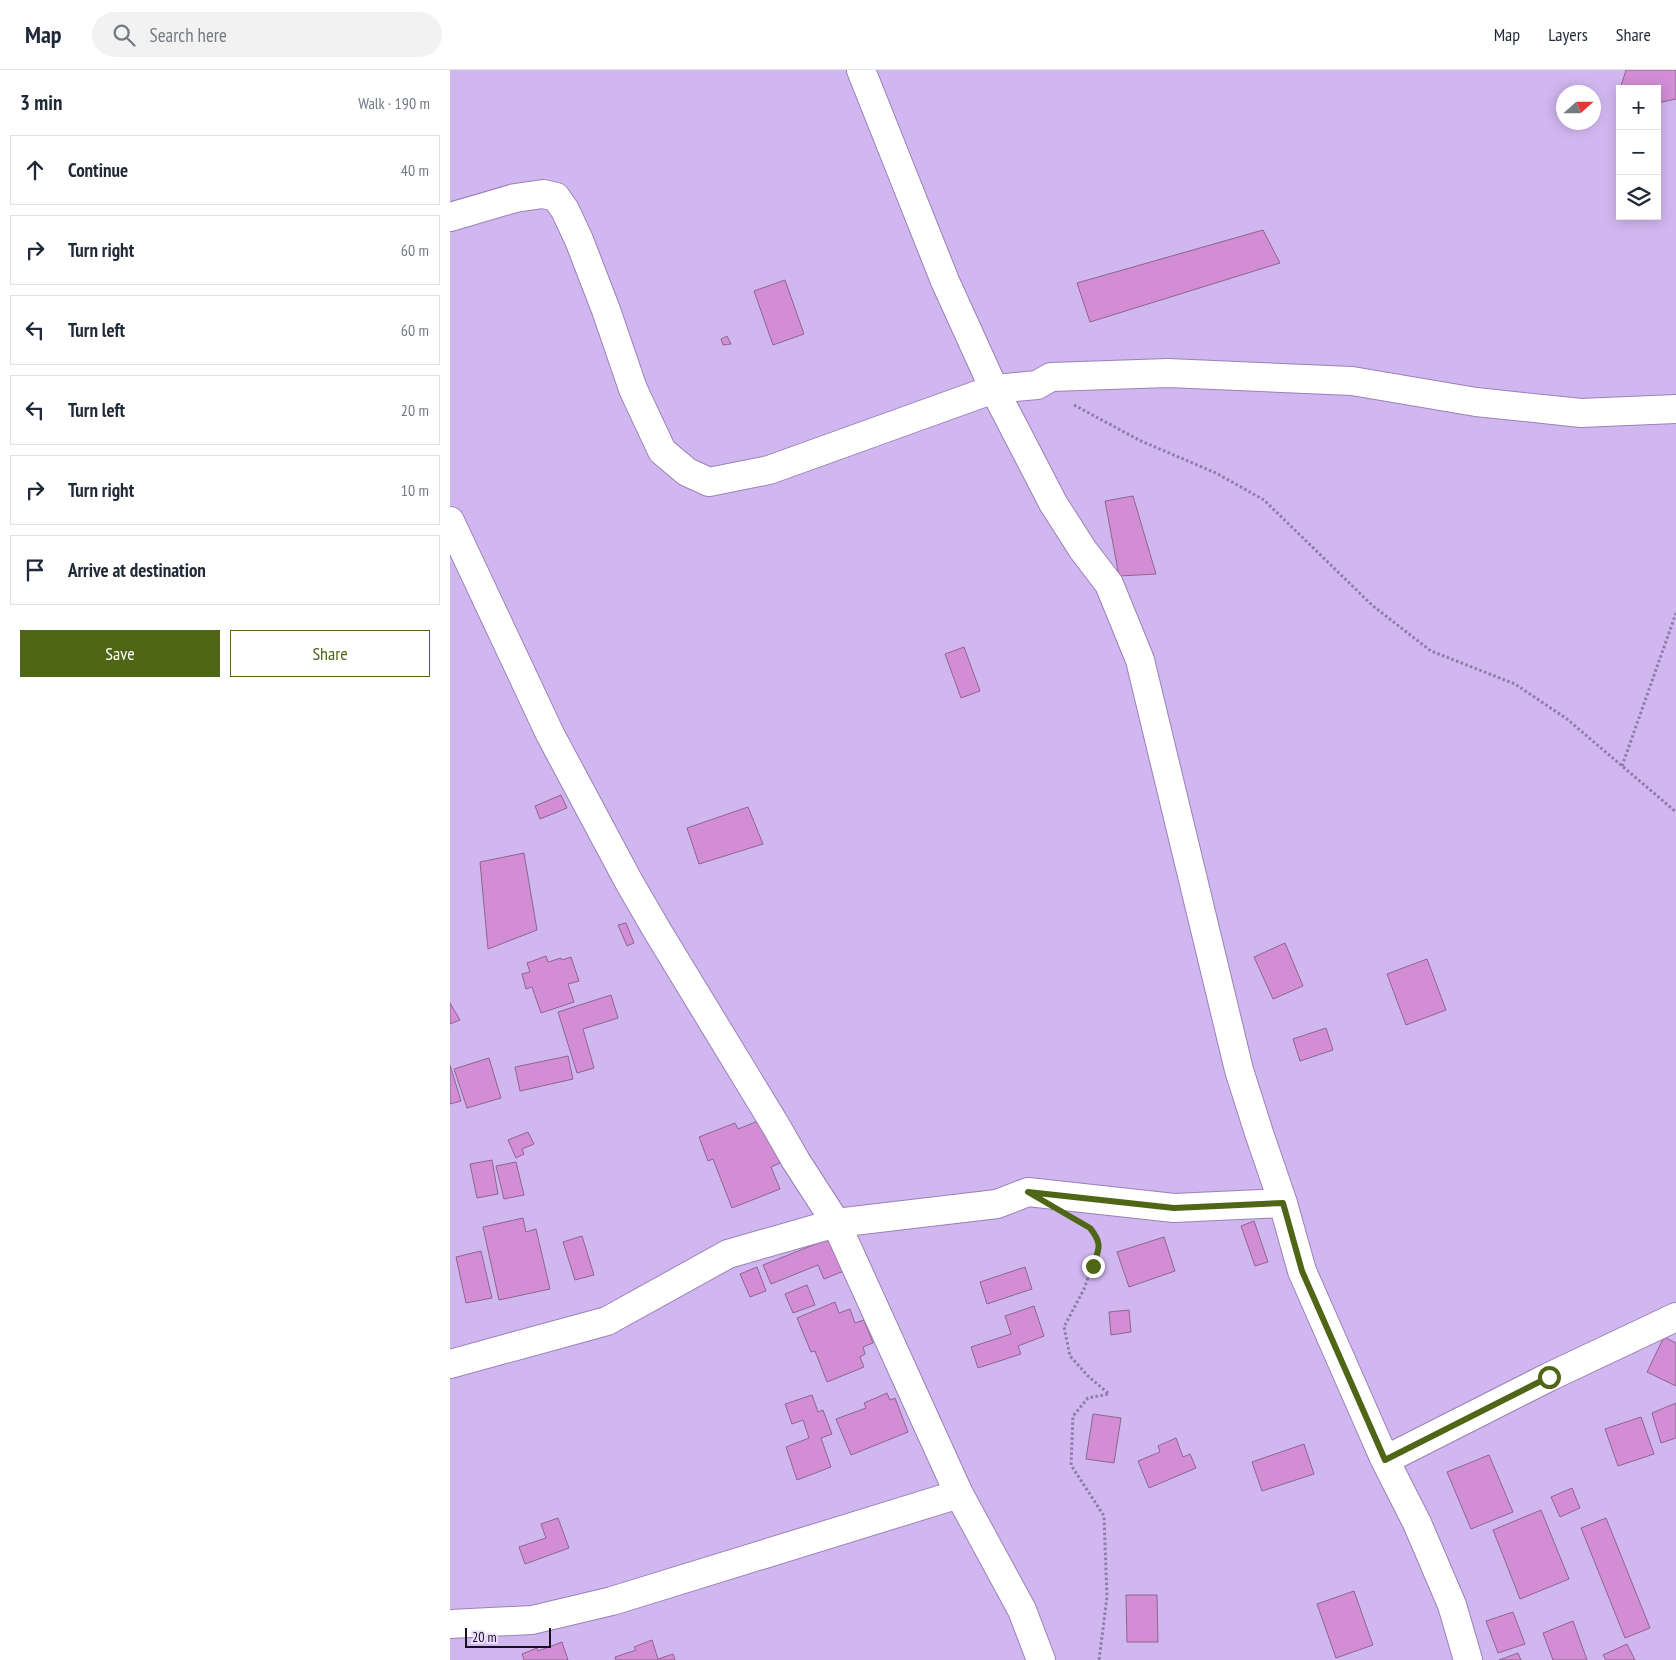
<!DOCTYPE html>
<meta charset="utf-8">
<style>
body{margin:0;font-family:"PT Sans Narrow",sans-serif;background:#f2f2f3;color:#1f2937}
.controls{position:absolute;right:15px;top:15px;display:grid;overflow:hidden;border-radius:0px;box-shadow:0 2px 12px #0003}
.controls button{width:45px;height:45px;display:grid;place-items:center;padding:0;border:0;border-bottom:1px solid #e0e1e3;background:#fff;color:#1f2937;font:25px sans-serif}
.compass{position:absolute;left:1106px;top:15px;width:45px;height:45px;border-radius:50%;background:#fff;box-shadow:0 2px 12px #0003;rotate:69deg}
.scale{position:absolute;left:15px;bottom:12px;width:86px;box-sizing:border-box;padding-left:5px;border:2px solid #190f23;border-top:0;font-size:14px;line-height:18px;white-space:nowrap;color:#190f23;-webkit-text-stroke:4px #ebdffc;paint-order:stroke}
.stop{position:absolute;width:15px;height:15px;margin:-11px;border:4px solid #4e6616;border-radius:50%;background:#fff}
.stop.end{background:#4e6616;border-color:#fff;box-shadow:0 1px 5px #0008}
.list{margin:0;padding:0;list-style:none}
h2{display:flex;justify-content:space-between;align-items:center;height:65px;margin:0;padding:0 20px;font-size:21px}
h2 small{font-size:16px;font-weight:400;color:#747a83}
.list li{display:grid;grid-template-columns:32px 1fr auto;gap:15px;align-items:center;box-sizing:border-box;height:70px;margin:0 10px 10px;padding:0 10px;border:1px solid #e0e1e3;border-radius:0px}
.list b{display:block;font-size:19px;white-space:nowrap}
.list em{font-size:16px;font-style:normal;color:#747a83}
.actions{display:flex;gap:10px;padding:15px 20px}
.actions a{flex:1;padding:11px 0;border:1px solid #4e6616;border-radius:0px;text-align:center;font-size:18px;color:#4e6616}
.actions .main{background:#4e6616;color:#fff}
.icon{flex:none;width:28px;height:28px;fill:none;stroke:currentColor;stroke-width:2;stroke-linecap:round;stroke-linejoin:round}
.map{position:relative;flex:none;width:1226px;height:1590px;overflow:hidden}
header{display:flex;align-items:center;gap:30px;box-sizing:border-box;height:70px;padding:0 25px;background:#fff;border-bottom:1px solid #e0e1e3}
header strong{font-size:24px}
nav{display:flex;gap:28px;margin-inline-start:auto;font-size:18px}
.search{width:350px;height:45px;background:#f2f2f3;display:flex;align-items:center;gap:12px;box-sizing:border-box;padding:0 18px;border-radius:28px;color:#747a83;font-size:19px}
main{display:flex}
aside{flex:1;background:#fff}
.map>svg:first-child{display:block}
.building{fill:#d28dd5;stroke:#8f6490}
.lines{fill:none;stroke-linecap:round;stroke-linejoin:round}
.minor-casing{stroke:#9a81b7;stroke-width:30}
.path{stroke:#8f7ba7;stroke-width:3;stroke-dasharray:2.5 2.5;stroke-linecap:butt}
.minor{stroke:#fff;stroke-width:28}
.route{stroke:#4e6616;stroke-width:6}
</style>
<header>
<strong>Map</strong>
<div class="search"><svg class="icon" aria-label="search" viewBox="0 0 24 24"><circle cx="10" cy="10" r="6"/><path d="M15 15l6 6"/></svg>Search here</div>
<nav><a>Map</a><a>Layers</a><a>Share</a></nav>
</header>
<main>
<aside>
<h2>3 min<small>Walk · 190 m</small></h2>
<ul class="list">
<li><svg class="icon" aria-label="ahead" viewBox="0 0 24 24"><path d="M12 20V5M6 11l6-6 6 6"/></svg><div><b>Continue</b></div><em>40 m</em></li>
<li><svg class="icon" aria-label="right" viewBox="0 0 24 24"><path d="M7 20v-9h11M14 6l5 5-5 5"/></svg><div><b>Turn right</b></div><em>60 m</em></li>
<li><svg class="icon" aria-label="left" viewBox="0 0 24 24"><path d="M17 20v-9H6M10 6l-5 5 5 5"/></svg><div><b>Turn left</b></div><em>60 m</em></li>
<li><svg class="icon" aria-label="left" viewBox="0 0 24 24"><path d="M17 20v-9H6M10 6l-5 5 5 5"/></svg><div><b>Turn left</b></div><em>20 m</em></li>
<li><svg class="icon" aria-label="right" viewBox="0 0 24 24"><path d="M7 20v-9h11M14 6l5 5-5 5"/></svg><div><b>Turn right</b></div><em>10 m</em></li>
<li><svg class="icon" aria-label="arrive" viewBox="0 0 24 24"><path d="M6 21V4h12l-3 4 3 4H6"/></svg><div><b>Arrive at destination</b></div></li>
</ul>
<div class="actions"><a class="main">Save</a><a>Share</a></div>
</aside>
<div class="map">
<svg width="1226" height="1590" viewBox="0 0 1226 1590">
<rect width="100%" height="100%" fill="#d1b7f0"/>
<path class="building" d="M 1176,0 L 1226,0 L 1226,29 L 1207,33 L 1207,19 L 1170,19 Z
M 813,160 L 830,193 L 640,252 L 627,213 Z
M 335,210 L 354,264 L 323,275 L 304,221 Z
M 277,266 L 281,274 L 273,275 L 271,269 Z
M 683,426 L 706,504 L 669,506 L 655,431 Z
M 514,577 L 530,621 L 511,628 L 495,584 Z
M 111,725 L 117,738 L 90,749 L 85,736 Z
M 298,737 L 313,774 L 249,794 L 237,758 Z
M 74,783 L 87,860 L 38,879 L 30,792 Z
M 176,853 L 184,873 L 177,876 L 168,855 Z
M 835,873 L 853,916 L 823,929 L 804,887 Z
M 96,886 L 98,892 L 111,888 L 112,890 L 121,887 L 129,911 L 118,914 L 124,932 L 91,943 L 82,917 L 76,919 L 72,904 L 80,902 L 77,893 Z
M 977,889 L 996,940 L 956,955 L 937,904 Z
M 161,925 L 168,948 L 133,959 L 144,998 L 127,1003 L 108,942 Z
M 0,933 L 10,950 L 0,954 Z
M 876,958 L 883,980 L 850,991 L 843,969 Z
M 118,986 L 123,1009 L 70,1021 L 65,997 Z
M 39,988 L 51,1028 L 17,1038 L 4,999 Z
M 0,995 L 11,1031 L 0,1034 Z
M 313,1049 L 330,1093 L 321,1097 L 330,1119 L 282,1138 L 263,1089 L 258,1091 L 249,1067 L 285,1053 L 288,1059 Z
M 78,1062 L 84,1074 L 72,1079 L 74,1084 L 66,1088 L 58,1070 Z
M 42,1090 L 48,1124 L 27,1128 L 20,1094 Z
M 66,1092 L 74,1125 L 54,1129 L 46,1096 Z
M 73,1148 L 76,1162 L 86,1159 L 100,1219 L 49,1230 L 33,1157 Z
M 804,1151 L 818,1192 L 805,1196 L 791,1156 Z
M 132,1166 L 144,1205 L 125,1210 L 113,1172 Z
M 714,1167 L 725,1201 L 679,1217 L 667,1182 Z
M 381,1168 L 394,1201 L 374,1209 L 368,1195 L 321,1214 L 313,1195 Z
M 31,1181 L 42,1228 L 16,1233 L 6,1187 Z
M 307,1197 L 316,1221 L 300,1227 L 290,1204 Z
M 575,1197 L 582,1219 L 537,1234 L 530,1212 Z
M 357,1215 L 365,1235 L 343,1243 L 335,1224 Z
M 385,1232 L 389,1243 L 400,1239 L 405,1253 L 414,1250 L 423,1273 L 413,1277 L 415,1284 L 410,1287 L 414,1297 L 377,1312 L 365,1281 L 361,1282 L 347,1248 Z
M 584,1236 L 594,1266 L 568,1276 L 571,1284 L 528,1298 L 521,1277 L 561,1264 L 555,1246 Z
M 679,1240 L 681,1262 L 661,1265 L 659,1242 Z
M 1214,1267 L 1226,1273 L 1226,1316 L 1197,1302 Z
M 437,1323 L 440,1330 L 445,1328 L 458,1362 L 401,1385 L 386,1349 L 416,1338 L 414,1333 Z
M 362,1325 L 368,1342 L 373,1340 L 382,1364 L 371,1368 L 381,1397 L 347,1410 L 336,1377 L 359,1368 L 353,1350 L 342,1354 L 335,1334 Z
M 1226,1333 L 1226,1368 L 1211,1373 L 1202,1343 Z
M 643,1344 L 671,1348 L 664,1393 L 636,1389 Z
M 1191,1347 L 1204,1384 L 1168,1396 L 1155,1359 Z
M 726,1368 L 733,1387 L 740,1384 L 746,1398 L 699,1418 L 688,1391 L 710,1382 L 708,1376 Z
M 854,1374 L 864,1404 L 812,1421 L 802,1392 Z
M 1039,1385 L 1063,1442 L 1021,1459 L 997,1402 Z
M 1122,1418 L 1130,1438 L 1110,1447 L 1101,1427 Z
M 1091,1440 L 1119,1509 L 1070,1529 L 1043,1460 Z
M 108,1448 L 119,1478 L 75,1494 L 69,1477 L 96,1468 L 91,1454 Z
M 1156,1448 L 1200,1558 L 1175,1568 L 1131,1458 Z
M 904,1521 L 923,1575 L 886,1588 L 867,1534 Z
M 676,1525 L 707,1525 L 708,1572 L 677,1572 Z
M 1063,1542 L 1075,1574 L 1048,1583 L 1036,1551 Z
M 1123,1551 L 1137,1590 L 1103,1590 L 1093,1563 Z
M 202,1570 L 208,1589 L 223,1584 L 225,1590 L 166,1590 L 165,1587 L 186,1580 L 184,1577 Z
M 112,1572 L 118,1590 L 74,1590 L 72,1584 L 87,1578 L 88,1581 Z
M 1177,1574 L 1185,1590 L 1156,1590 L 1153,1585 Z
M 1068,1583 L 1071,1590 L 1049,1590 Z"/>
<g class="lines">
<defs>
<path id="minor" d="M 411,0 L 495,211 L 544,319 L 603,433 L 633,480 L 659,514 L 690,590 L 789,1000 L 809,1063 L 833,1133 L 852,1201 L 935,1390 L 967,1453 L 1002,1535 L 1018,1590
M 0,147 L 65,128 L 93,124 L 106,127 L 115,140 L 129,170 L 156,240 L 183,319 L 212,381 L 237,402 L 259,412 L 319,400 L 544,319 L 587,315 L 601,307 L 718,303 L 902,311 L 1026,332 L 1131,343 L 1226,339
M 0,451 L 100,664 L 179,812 L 208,862 L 326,1056 L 346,1091 L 386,1153 L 509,1424 L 572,1540 L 591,1590
M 0,1294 L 157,1251 L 278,1184 L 386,1153 L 547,1134 L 578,1122 L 724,1138 L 833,1133
M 935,1390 L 1099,1307 L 1226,1247
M 0,1554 L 82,1550 L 162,1531 L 509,1424"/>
</defs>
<use href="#minor" class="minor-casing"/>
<path class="path" d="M 624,335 L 691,371 L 766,403 L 814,430 L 923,536 L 981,581 L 1065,614 L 1117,649 L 1226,742
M 1172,696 L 1226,543
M 639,1158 L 646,1166 L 649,1177 L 634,1219 L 614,1257 L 620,1286 L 638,1306 L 659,1324 L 638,1328 L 623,1346 L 621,1395 L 654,1446 L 657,1527 L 649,1590"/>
<use href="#minor" class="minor"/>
</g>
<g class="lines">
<path class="route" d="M 643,1196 C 649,1179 653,1174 640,1158 L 578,1122 L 724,1138 L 833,1133 L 852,1201 L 935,1390 L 1099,1307"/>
</g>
</svg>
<div class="controls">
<button>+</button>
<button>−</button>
<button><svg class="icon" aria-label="layers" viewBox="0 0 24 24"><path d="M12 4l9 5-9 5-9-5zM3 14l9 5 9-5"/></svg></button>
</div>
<svg class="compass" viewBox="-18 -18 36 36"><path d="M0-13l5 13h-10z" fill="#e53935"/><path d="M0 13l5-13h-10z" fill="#747a83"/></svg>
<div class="scale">20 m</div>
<div class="stop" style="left:1099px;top:1307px"></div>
<div class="stop end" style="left:643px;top:1196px"></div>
</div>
</main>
